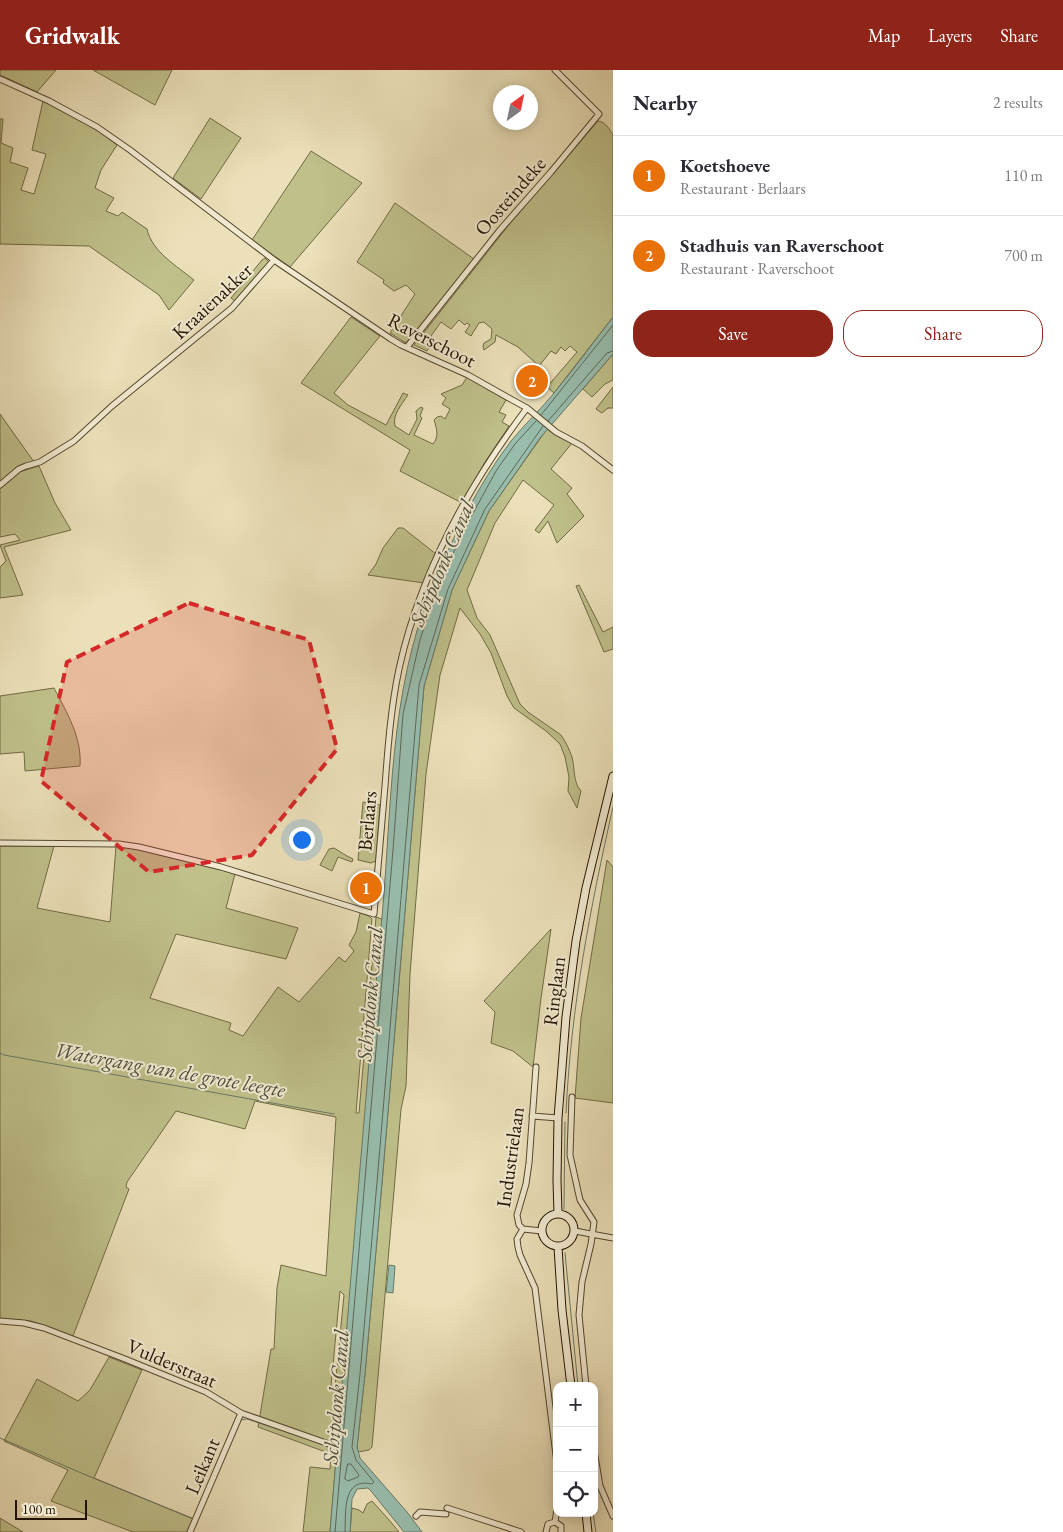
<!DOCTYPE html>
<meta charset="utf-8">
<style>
body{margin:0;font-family:"EB Garamond",serif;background:#f7f7f7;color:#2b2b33}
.controls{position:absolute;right:15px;bottom:15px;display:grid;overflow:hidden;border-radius:10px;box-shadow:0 2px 12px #0003}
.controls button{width:45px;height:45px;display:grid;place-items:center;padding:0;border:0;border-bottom:1px solid #e1e1e2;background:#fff;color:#2b2b33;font:25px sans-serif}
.compass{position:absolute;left:493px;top:15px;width:45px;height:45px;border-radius:50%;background:#fff;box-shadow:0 2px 12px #0003;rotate:33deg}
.scale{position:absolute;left:15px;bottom:12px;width:72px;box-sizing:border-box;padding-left:5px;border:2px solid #231300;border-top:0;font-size:14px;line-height:18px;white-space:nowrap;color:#231300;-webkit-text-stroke:4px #f2ebd2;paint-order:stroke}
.you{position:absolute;left:301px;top:769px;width:18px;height:18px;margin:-12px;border:4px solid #fff;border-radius:50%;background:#1a73e8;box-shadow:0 0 0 8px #1a73e833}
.badge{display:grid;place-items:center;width:32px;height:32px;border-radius:50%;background:#8f2418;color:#fff;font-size:16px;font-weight:700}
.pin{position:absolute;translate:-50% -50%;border:2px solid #fff;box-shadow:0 1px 5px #0006}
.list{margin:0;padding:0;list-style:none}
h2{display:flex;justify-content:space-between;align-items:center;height:65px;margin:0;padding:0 20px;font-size:21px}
h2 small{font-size:16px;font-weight:400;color:#7c7c81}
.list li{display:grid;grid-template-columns:32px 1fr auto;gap:15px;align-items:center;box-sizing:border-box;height:80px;padding:0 20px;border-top:1px solid #e1e1e2}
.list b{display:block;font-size:19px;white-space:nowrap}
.list p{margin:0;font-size:16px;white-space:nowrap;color:#7c7c81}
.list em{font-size:16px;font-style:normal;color:#7c7c81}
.actions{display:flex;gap:10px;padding:15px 20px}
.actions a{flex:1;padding:11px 0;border:1px solid #8f2418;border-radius:20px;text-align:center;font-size:18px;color:#8f2418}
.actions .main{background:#8f2418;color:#fff}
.icon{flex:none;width:28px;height:28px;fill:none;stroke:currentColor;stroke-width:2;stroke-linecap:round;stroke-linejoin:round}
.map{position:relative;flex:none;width:613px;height:1462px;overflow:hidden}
header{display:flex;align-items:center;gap:30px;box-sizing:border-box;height:70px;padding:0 25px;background:#8f2418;color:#fff}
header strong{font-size:24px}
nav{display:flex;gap:28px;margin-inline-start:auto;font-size:18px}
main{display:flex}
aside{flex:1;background:#fff}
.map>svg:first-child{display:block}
.green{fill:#bfc08a;stroke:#716a45;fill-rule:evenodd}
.water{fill:#98bdad;stroke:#697968}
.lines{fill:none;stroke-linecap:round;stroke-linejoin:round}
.shore{stroke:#5e6856;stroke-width:1}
.stream{stroke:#697968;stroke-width:1}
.minor-casing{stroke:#55462e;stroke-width:7}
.secondary-casing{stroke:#231300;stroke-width:9}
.minor{stroke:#f2ebd2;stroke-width:5}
.secondary{stroke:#f2ebd2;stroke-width:7}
.marked{fill:#d62828;fill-opacity:0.2;stroke:#d62828;stroke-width:4;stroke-dasharray:10 6;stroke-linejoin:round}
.labels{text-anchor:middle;stroke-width:4;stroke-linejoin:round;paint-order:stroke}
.street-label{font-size:20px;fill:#231300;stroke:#f2ebd2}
.water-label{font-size:21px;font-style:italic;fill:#4c4e3d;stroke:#f2ebd2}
</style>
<header>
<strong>Gridwalk</strong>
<nav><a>Map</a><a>Layers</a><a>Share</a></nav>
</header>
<main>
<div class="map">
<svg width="613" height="1462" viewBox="0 0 613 1462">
<rect width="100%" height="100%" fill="#ebe0b9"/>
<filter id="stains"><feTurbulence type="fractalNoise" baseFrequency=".004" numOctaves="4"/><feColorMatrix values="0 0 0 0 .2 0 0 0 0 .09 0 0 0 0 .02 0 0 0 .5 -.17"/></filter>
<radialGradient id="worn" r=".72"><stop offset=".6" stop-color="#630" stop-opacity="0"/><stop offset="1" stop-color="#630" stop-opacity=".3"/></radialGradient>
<path class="green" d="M 0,0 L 56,0 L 37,22 L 0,5 Z
M 93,0 L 172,0 L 155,35 Z
M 43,31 L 96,59 L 117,75 L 101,100 L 95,118 L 114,128 L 106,141 L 118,146 L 122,142 L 147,159 C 152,182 177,196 194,210 L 169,240 L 159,225 L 89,176 L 0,174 L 0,49 L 3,49 L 1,73 L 13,78 L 10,92 L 28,98 L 21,120 L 34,124 L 46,84 L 32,80 Z
M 210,48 L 241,68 L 201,129 L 173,108 Z
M 598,51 C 606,52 609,59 613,65 L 613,247 L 554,323 L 547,317 L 577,282 L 570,276 L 565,281 L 561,277 L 556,284 L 551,281 L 539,296 L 518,277 L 496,265 L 495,272 L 484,280 L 483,276 L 484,273 L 491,269 L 492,259 L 484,252 L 479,253 L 471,266 L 465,262 L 470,255 L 467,253 L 465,255 L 459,250 L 451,259 L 441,252 L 431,266 L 433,272 L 427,281 L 414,275 L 512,151 Z
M 311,81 L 362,113 L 290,197 L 252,170 Z
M 395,133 L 474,189 L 406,273 L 390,263 L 415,224 L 406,215 L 394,221 L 383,213 L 384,210 L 357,192 Z
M 265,188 L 269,192 L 268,195 L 235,231 L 231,228 L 262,190 Z
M 351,247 L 380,266 L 334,323 L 348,335 L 386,355 L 403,323 L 408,325 C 402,334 392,345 395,356 L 409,365 L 417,349 L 416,341 L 421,337 L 423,338 L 420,346 L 422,348 L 414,365 L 433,374 C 439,367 437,359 434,350 L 437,347 L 441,346 L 445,349 L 450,339 L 442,334 L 446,328 L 441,324 L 462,315 L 467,307 L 506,330 L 499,342 L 506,345 L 502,352 L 509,356 L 485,392 L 462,433 L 400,401 L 410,380 L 301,313 Z
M 613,284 L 613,310 L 605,314 L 592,327 L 583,319 Z
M 613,317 L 613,338 L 608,338 L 602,343 L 596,339 Z
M 0,344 L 34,392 L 20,396 L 0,412 Z
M 547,359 L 555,365 L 572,373 L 551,399 L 572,418 L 567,424 L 584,446 L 557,473 L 548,451 L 539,463 L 535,460 L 554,435 L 523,410 L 495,453 L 467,520 L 477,548 L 490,565 L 520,634 L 528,642 L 561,665 C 566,672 569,679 572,687 C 575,698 573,713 581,721 L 577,738 L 568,721 L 569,707 L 565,687 L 560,674 L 546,661 L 514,638 L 507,626 L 491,583 L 480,564 L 460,538 L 440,605 L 426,704 L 410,904 L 406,1016 L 401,1039 L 372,1377 L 369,1380 L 358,1382 L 357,1377 L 365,1304 L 382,1113 L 424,616 L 452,520 L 489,441 Z
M 39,396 L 55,433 L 71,460 L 4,477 L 23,525 L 0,528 L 0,497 L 6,491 L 0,475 L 20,470 L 15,464 L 0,467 L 0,418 L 19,402 Z
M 398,458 L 403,458 L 436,484 L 424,513 L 368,505 L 376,494 L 383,478 Z
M 579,515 L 603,562 L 613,557 L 613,579 L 604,582 L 576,516 Z
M 54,618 C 67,643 82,667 80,696 L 25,701 L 24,682 L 0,684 L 0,626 Z
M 363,732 L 380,735 L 376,791 L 371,793 L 358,790 Z
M 0,776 L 54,776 L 37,838 L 110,852 L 116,776 C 157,780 196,792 235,804 L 226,838 L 298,858 L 286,889 L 176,864 L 150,928 L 231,953 L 229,960 L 243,966 L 278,917 L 299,932 L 339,887 L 345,892 L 354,881 L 349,875 L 356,862 L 360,843 L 369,846 L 372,849 L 356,1043 L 359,1043 L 376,847 L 382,849 L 330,1462 L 303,1462 L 310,1397 L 330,1399 L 331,1384 L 258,1357 L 271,1279 L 274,1279 L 277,1218 L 281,1195 L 326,1206 L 336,1047 L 255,1031 L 245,1059 L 176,1041 L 127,1112 L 126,1117 L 129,1119 L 73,1266 L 31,1251 L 0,1249 ZM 340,1221 L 344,1225 L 335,1317 L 331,1316 Z
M 334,778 C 341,782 346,786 353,789 L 352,792 L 338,787 L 332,801 L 320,795 L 329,779 Z
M 607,790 L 613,797 L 613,1033 L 575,1028 L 581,948 Z
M 551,859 L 541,928 L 533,997 L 513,981 L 491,973 L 495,942 L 484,931 Z
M 109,1287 L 142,1300 L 94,1408 L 193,1449 L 187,1462 L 133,1462 L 51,1431 L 68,1400 L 4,1371 L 37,1309 L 78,1331 L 90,1320 Z
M 372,1431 L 390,1451 L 399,1462 L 350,1462 L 352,1438 L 359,1440 L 363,1443 L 367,1434 Z
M 0,1448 L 23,1462 L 0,1462 Z"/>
<path class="water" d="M 613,247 L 613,284 L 540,368 L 489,441 L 452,520 L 424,616 L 382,1113 L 365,1304 L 357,1377 L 360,1388 L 407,1442 L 422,1462 L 404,1462 L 371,1421 L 368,1418 L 357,1419 L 352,1429 L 350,1462 L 330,1462 C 347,1257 363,1052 382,847 C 392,737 389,622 432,518 C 452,469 478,414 511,371 C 524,355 540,340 554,323 C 574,299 593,273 613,247 Z
M 389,1195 L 395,1196 L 393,1223 L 386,1222 Z"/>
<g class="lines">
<path class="shore" d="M 541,345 L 613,255
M 548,351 L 607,283 L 613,281
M 348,1394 L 351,1394 L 359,1405 L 358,1407 L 348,1411 L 345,1409 Z
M 335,1462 L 393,780 L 403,644 L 420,570 L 436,521 L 448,494 L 464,460 L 496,401 L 515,374 L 536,351
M 345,1462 C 346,1442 342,1407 372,1414 L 374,1412 L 356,1390 L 352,1377 L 360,1304 L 377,1112 L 419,615 L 448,519 L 485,439 L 543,356"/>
<path class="stream" d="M 0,983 L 4,985 L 334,1044
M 566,1043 C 571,937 590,839 613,737
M 564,1139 L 565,1052
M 565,1183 L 578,1316
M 0,1368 L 86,1405 L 192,1448
M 231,1372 L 241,1350 L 247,1349 L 295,1365
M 593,1443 L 596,1462"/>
<defs>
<path id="minor" d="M 0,9 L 49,31 L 97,57 L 130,80 L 274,190 L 391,269 L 401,275 L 468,305 L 507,327 L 527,338 L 556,362 L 582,376 L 613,400
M 407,277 L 500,160 L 551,102 L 599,44 L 555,0
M 0,415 L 19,399 L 26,396 L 40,392 L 74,371 L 112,336 L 232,238 L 274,190
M 0,773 L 119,774 L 139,777 L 221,797 L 374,844 C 378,801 381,758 385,716 C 388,676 391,637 399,599 C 420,503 468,416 527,338
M 536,997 L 529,1093 L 526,1114 L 517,1145 L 519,1155 L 523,1159 L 542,1161
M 572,1027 L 570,1085 L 580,1130 L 594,1152 L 591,1174 L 582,1212 L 579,1245 L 586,1316
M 532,1046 L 558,1048
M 523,1159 L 517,1169 L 518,1177 L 520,1185 L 535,1218 L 557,1393
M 575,1161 L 613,1168
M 0,1251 L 24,1253 L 44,1258 L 125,1289 L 206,1322 L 241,1343 L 329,1374
M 594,1380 L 600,1416 L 613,1446
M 447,1438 L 521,1462
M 416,1446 L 420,1442 L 446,1444
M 555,1452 L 557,1439
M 190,1462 L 241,1343
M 546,1462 L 548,1454 L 555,1452 L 561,1456 L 561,1462"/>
<path id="secondary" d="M542 1160a16 16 0 1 1 32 0a16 16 0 1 1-32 0Z
M 558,1144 L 557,1110 L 558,1048 L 566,947 L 576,871 L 586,818 L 613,706
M 558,1177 L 562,1240 L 571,1316
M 586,1443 L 588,1462"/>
</defs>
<use href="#minor" class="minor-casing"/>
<use href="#secondary" class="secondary-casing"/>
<use href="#minor" class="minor"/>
<use href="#secondary" class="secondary"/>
</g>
<path class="marked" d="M 189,533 L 309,570 L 337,679 L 252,785 L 149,802 L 41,711 L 67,592 Z"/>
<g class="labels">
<g class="street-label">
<text transform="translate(510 126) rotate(-49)" y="7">Oosteindeke</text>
<text transform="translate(212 231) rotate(-43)" y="7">Kraaienakker</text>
<text transform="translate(432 270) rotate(27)" y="7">Raverschoot</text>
<text transform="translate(367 751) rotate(-85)" y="7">Berlaars</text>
<text transform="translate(554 921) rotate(-83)" y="7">Ringlaan</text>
<text transform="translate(510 1087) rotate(-82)" y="7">Industrielaan</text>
<text transform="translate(172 1293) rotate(23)" y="7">Vulderstraat</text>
<text transform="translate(202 1396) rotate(-67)" y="7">Leikant</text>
</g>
<g class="water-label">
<text transform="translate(442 493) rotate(-67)" y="7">Schipdonk Canal</text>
<text transform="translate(370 924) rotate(-85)" y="7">Schipdonk Canal</text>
<text transform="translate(170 1000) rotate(10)" y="7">Watergang van de grote leegte</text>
<text transform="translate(336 1327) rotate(-85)" y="7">Schipdonk Canal</text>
</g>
</g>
<rect width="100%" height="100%" filter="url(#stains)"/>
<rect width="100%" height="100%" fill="url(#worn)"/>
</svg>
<div class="controls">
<button>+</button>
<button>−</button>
<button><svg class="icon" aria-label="locate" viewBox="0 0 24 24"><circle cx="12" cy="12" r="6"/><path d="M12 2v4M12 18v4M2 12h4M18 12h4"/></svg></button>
</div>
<svg class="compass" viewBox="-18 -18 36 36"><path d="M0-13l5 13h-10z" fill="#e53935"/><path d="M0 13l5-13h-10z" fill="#7c7c81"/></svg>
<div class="scale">100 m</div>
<div class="you"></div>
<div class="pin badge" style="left:366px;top:818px;background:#e8710a">1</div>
<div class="pin badge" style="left:532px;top:311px;background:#e8710a">2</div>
</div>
<aside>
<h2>Nearby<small>2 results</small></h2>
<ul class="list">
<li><span class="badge" style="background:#e8710a">1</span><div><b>Koetshoeve</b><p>Restaurant · Berlaars</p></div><em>110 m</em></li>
<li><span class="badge" style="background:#e8710a">2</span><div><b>Stadhuis van Raverschoot</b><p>Restaurant · Raverschoot</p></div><em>700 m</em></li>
</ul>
<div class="actions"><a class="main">Save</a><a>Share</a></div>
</aside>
</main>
